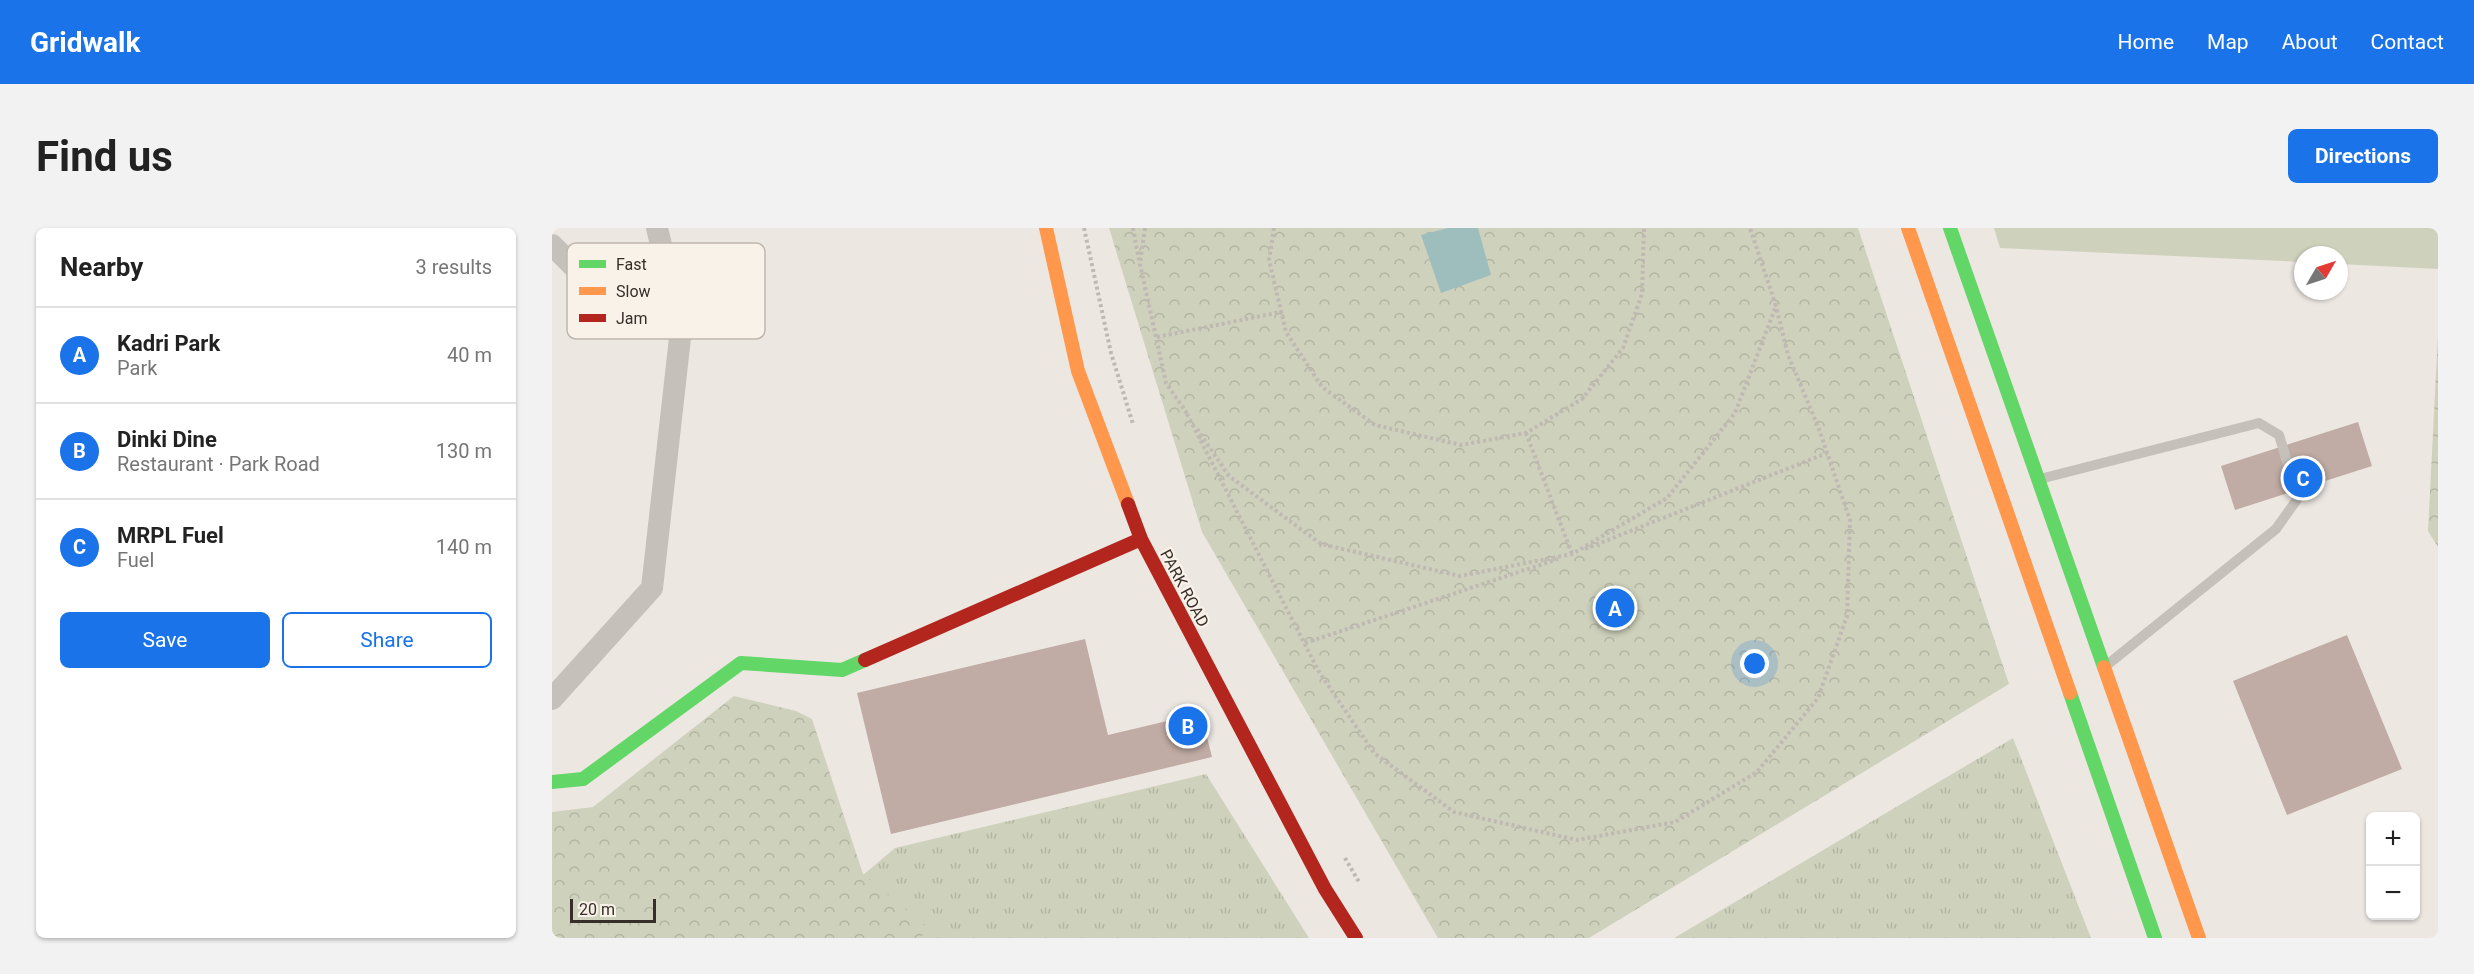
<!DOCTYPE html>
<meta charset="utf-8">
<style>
body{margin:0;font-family:Roboto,sans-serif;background:#f2f2f2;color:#222}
.controls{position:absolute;right:18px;bottom:18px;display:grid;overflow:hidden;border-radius:9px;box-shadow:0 2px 4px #0004}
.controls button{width:54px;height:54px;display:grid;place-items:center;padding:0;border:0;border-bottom:2px solid #e0e0e0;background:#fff;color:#222;font:30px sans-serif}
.compass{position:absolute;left:1742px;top:18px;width:54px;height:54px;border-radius:50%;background:#fff;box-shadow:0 2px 4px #0004;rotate:51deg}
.scale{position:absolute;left:18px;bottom:15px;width:86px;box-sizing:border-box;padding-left:6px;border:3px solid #372d29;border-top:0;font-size:16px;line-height:21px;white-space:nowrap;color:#372d29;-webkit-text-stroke:4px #f9f2e9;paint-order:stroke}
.you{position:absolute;left:1203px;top:436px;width:21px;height:21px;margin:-15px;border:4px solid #fff;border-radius:50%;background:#1a73e8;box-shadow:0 0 0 9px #1a73e833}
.badge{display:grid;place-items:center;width:39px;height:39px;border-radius:50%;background:#1a73e8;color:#fff;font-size:20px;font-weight:700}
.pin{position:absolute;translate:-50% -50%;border:3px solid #fff;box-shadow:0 2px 6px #0006}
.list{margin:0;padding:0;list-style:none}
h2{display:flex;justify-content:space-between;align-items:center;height:78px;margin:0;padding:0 24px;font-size:26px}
h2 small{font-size:20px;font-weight:400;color:#767676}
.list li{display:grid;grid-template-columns:39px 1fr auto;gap:18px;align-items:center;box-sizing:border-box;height:96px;padding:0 24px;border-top:2px solid #e0e0e0}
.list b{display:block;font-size:22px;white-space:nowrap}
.list p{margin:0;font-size:20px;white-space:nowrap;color:#767676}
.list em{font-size:20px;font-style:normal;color:#767676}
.actions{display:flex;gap:12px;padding:18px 24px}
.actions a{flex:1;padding:14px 0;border:2px solid #1a73e8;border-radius:9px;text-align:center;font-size:21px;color:#1a73e8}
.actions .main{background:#1a73e8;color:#fff}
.map{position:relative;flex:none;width:1886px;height:710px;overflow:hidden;border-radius:9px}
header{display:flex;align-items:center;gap:36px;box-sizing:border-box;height:84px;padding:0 30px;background:#1a73e8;color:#fff}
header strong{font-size:28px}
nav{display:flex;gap:33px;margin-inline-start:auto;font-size:21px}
.intro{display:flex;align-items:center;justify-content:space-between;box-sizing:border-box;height:144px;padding:0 36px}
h1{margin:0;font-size:42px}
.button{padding:15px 27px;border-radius:9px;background:#1a73e8;color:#fff;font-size:21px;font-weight:700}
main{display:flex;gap:36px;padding:0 36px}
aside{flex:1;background:#fff;border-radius:9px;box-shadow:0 2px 4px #0004}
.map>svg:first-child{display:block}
.grass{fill:url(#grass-tufts)}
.forest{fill:url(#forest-crowns)}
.pitch{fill:#ced2bc}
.water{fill:#9ebebe}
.building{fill:#c0aca4}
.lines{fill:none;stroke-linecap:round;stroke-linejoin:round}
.path{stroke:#bfb8b3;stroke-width:4;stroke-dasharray:3 3;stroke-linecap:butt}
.lane{stroke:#c6c0bb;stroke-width:10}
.street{stroke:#c6c0bb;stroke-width:22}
.fast{stroke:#63d668;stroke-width:14}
.slow{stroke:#ff974d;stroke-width:14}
.jam{stroke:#b3261e;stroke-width:14}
.labels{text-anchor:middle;stroke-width:4.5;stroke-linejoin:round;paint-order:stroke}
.street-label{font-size:16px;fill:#372d29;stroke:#f9f2e9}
.key{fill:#f9f2e9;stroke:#bfb7af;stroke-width:1.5}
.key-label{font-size:16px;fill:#372d29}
</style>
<header>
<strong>Gridwalk</strong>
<nav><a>Home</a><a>Map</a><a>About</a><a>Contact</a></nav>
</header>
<div class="intro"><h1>Find us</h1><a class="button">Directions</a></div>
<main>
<aside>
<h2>Nearby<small>3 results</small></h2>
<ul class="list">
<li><span class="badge">A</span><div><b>Kadri Park</b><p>Park</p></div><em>40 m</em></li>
<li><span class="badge">B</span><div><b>Dinki Dine</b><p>Restaurant · Park Road</p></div><em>130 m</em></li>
<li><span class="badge">C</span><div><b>MRPL Fuel</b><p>Fuel</p></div><em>140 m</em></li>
</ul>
<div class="actions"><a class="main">Save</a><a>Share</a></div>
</aside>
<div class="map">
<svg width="1886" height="710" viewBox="0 0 1886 710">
<defs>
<pattern id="grass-tufts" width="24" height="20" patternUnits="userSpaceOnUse" patternTransform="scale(1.5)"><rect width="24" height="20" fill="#ced2bc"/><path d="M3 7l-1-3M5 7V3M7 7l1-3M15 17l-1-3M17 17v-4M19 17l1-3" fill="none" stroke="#b2b5a2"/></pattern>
<pattern id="forest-crowns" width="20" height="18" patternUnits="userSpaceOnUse" patternTransform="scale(1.5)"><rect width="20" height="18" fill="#ced2bc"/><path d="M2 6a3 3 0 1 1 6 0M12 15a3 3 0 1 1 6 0" fill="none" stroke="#b2b5a2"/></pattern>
</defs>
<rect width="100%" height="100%" fill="#ede7e2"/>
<path class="grass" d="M 1461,510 L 1539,710 L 1122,710 Z
M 654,546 L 757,710 L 344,710 L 311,647 L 343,620 Z"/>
<path class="forest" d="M 557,0 L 1306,0 L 1457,456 L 1037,710 L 886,710 L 650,304 Z
M 1886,107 L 1886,319 L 1876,303 Z
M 182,468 L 244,483 L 260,491 L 311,646 L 378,702 L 367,710 L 0,710 L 0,584 L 41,579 Z"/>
<path class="pitch" d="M 1442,0 L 1886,0 L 1886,41 L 1787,36 L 1787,27 L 1751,27 L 1751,34 L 1448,20 Z"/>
<path class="water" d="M 896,0 L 926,0 L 939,47 L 889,65 L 869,7 Z"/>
<path class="building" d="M 1806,194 L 1820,238 L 1683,282 L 1669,238 Z
M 1795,407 L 1850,541 L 1735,587 L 1681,453 Z
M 533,411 L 556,507 L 649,485 L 660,529 L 339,606 L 305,465 Z"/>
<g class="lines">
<path class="path" d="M 532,0 L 559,125 L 581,196
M 581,0 L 587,32
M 593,0 L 588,36 L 614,155 L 636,187
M 722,0 L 717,32 L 734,104 L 770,159 L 823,197 L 909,217 L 974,205 L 1030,171 L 1071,120 L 1090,66 L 1092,0
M 605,109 L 729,84
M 635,186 L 767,444 L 822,525 L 902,584 L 1025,612 L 1123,594 L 1205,544 L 1266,470 L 1295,388 L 1298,292 L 1267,201 L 1236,127 L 1224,78
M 645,201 L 677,248 L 769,316 L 908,348 L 1020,326 L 1115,270 L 1183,185 L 1224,78 L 1198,0
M 974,205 L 1020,326
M 1033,321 L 1275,225
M 753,415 L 1006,331
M 793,630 L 807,654"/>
<path class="lane" d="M 1488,251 L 1707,195 L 1727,207 L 1746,270 L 1724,301 L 1555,437"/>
<path class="street" d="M 0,17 L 42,59 L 87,89 L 129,101
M 0,471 L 100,360 L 129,101 L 105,0"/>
<path class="fast" d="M 1398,0 L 1552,439
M 1518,465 L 1603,710
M 0,554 L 31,551 L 189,435 L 290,442 L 313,432"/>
<path class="slow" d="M 494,0 L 526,143 L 576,276
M 1356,0 L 1518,465
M 1552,439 L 1647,710"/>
<path class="jam" d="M 576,276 L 589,311 L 773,661 L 804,710
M 313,432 L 589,311"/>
</g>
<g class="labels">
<g class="street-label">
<text transform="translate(633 360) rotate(62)" y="6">PARK ROAD</text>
</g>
</g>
<rect x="15" y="15" width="198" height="96" rx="9" class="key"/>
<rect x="27" y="32" width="27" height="8" fill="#63d668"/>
<rect x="27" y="59" width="27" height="8" fill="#ff974d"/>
<rect x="27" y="86" width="27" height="8" fill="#b3261e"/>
<g class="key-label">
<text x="64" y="42">Fast</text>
<text x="64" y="69">Slow</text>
<text x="64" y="96">Jam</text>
</g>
</svg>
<div class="controls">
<button>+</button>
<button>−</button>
</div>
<svg class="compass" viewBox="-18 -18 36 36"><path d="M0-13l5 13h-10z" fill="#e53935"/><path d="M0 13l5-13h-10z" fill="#767676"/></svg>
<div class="scale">20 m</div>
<div class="you"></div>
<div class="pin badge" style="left:1063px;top:380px">A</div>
<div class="pin badge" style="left:636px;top:498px">B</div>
<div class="pin badge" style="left:1751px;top:250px">C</div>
</div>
</main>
